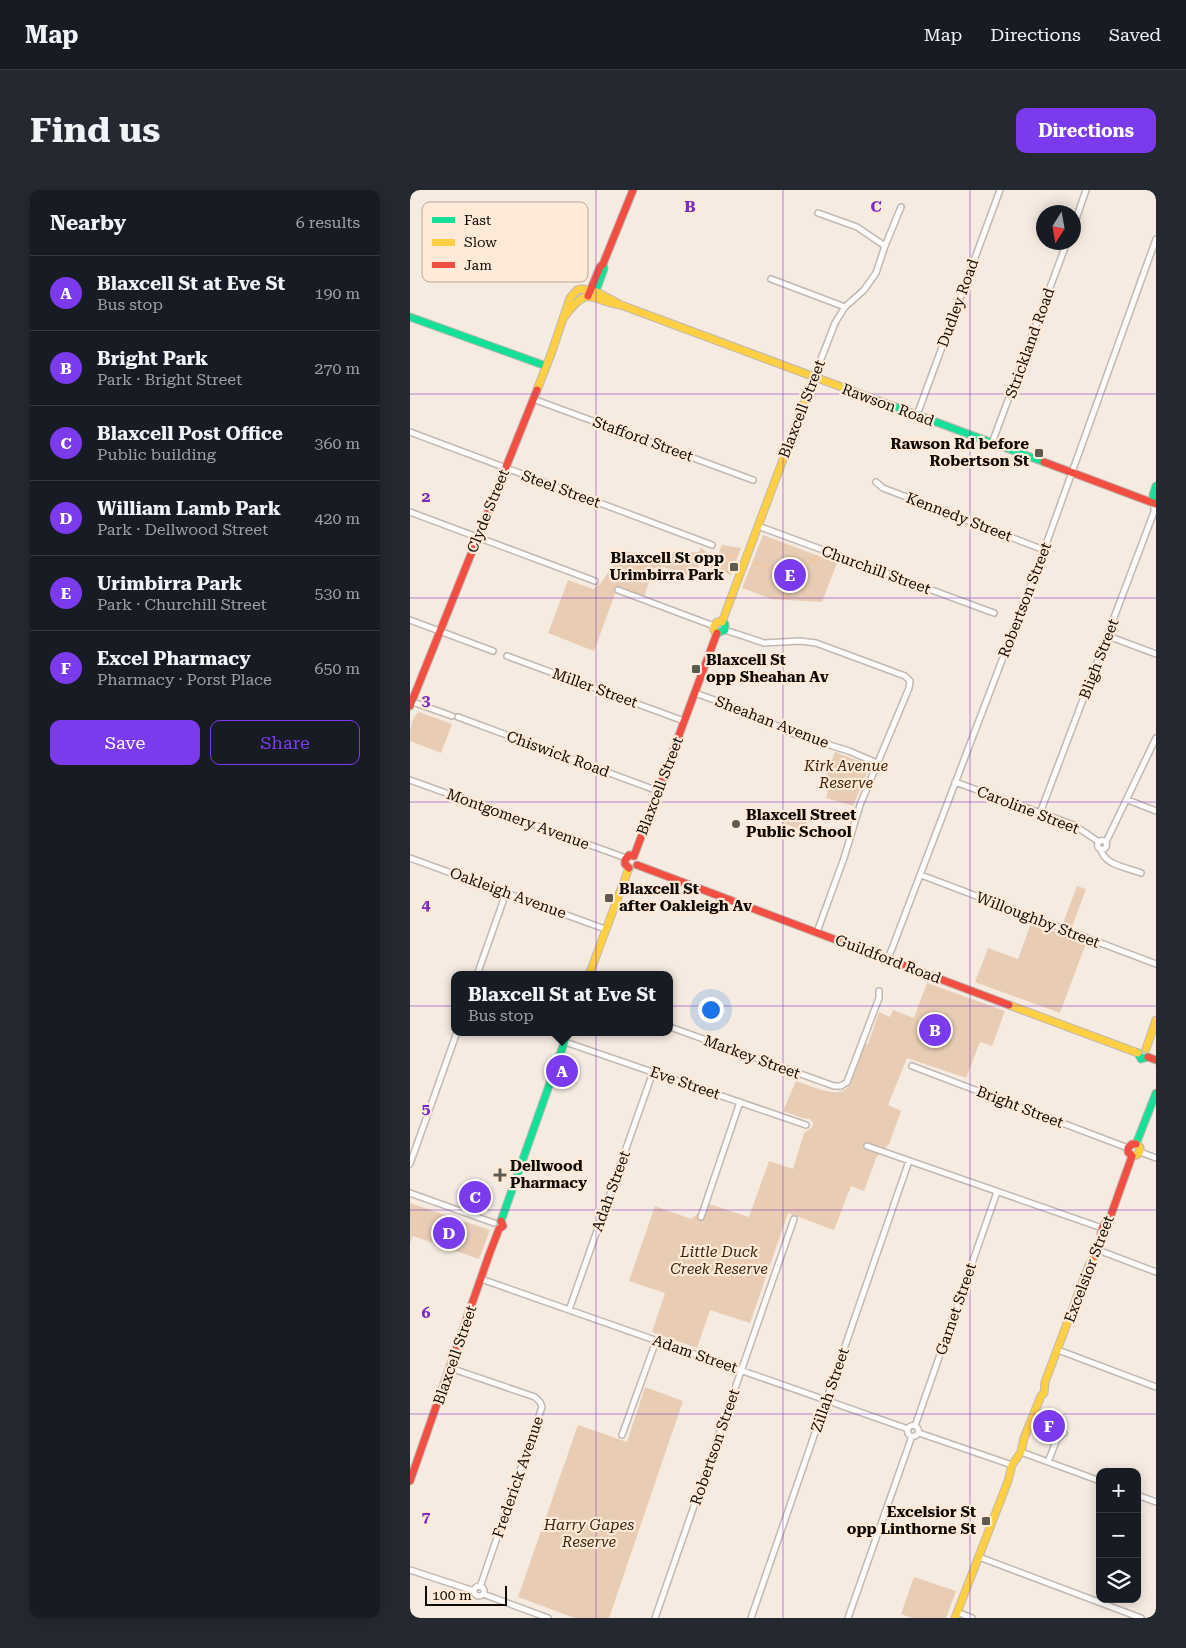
<!DOCTYPE html>
<meta charset="utf-8">
<style>
body{margin:0;font-family:"Roboto Serif",serif;background:#242831;color:#f1f3f6}
.controls{position:absolute;right:15px;bottom:15px;display:grid;overflow:hidden;border-radius:10px;box-shadow:0 2px 12px #0003}
.controls button{width:45px;height:45px;display:grid;place-items:center;padding:0;border:0;border-bottom:1px solid #363941;background:#171b24;color:#f1f3f6;font:25px sans-serif}
.compass{position:absolute;left:626px;top:15px;width:45px;height:45px;border-radius:50%;background:#171b24;box-shadow:0 2px 12px #0003;rotate:191deg}
.scale{position:absolute;left:15px;bottom:12px;width:82px;box-sizing:border-box;padding-left:5px;border:2px solid #100a05;border-top:0;font-size:14px;line-height:18px;white-space:nowrap;color:#100a05;-webkit-text-stroke:4px #ffead8;paint-order:stroke}
.you{position:absolute;left:300px;top:819px;width:18px;height:18px;margin:-12px;border:4px solid #fff;border-radius:50%;background:#1a73e8;box-shadow:0 0 0 8px #1a73e833}
.badge{display:grid;place-items:center;width:32px;height:32px;border-radius:50%;background:#7c3aed;color:#fff;font-size:16px;font-weight:700}
.pin{position:absolute;translate:-50% -50%;border:2px solid #fff;box-shadow:0 1px 5px #0006}
.popup{position:absolute;left:41px;top:781px;width:222px;height:65px;box-sizing:border-box;display:grid;place-content:center;border-radius:10px;background:#171b24;filter:drop-shadow(0 1px 4px #0005);font-size:16px;white-space:nowrap;color:#9ea1a6}
.popup b{font-size:19px;color:#f1f3f6}
.popup::after{content:'';position:absolute;left:50%;top:100%;margin-left:-10px;border:10px solid transparent;border-top-color:#171b24}
.list{margin:0;padding:0;list-style:none}
h2{display:flex;justify-content:space-between;align-items:center;height:65px;margin:0;padding:0 20px;font-size:21px}
h2 small{font-size:16px;font-weight:400;color:#9ea1a6}
.list li{display:grid;grid-template-columns:32px 1fr auto;gap:15px;align-items:center;box-sizing:border-box;height:75px;padding:0 20px;border-top:1px solid #363941}
.list b{display:block;font-size:19px;white-space:nowrap}
.list p{margin:0;font-size:16px;white-space:nowrap;color:#9ea1a6}
.list em{font-size:16px;font-style:normal;color:#9ea1a6}
.actions{display:flex;gap:10px;padding:15px 20px}
.actions a{flex:1;padding:11px 0;border:1px solid #7c3aed;border-radius:10px;text-align:center;font-size:18px;color:#7c3aed}
.actions .main{background:#7c3aed;color:#fff}
.icon{flex:none;width:28px;height:28px;fill:none;stroke:currentColor;stroke-width:2;stroke-linecap:round;stroke-linejoin:round}
.map{position:relative;flex:none;width:746px;height:1428px;overflow:hidden;border-radius:10px}
header{display:flex;align-items:center;gap:30px;box-sizing:border-box;height:70px;padding:0 25px;background:#171b24;border-bottom:1px solid #363941}
header strong{font-size:24px}
nav{display:flex;gap:28px;margin-inline-start:auto;font-size:18px}
.intro{display:flex;align-items:center;justify-content:space-between;box-sizing:border-box;height:120px;padding:0 30px}
h1{margin:0;font-size:35px}
.button{padding:12px 22px;border-radius:10px;background:#7c3aed;color:#fff;font-size:18px;font-weight:700}
main{display:flex;gap:30px;padding:0 30px}
aside{flex:1;background:#171b24;border-radius:10px;box-shadow:0 2px 12px #0003}
.map>svg:first-child{display:block}
.green{fill:#e8ccb4}
.lines{fill:none;stroke-linecap:round;stroke-linejoin:round}
.stream{stroke:#f3c7a1;stroke-width:2}
.street-casing{stroke:#c1b8b1;stroke-width:8}
.fast-casing{stroke:#c1b8b1;stroke-width:9}
.slow-casing{stroke:#c1b8b1;stroke-width:9}
.jam-casing{stroke:#c1b8b1;stroke-width:9}
.street{stroke:#fefcfa;stroke-width:5}
.fast{stroke:#16e098;stroke-width:7}
.slow{stroke:#ffcf43;stroke-width:7}
.jam{stroke:#f24e42;stroke-width:7}
.grid{fill:none;stroke:#7b2cbf;stroke-width:1;stroke-opacity:0.55}
.poi-dot{fill:#605952;stroke:#ffead8;stroke-width:2}
.labels{text-anchor:middle;stroke-width:4.5;stroke-linejoin:round;paint-order:stroke}
.street-label{font-size:15px;fill:#100a05;stroke:#ffead8}
.poi-label{font-size:15px;font-weight:bold;fill:#100a05;stroke:#ffead8;text-anchor:start}
.park-label{font-size:15px;font-style:italic;fill:#3d2610;stroke:#ffead8}
.key{fill:#ffead8;stroke:#b7a799;stroke-width:1}
.key-label{font-size:14px;fill:#100a05}
.grid-label{font-size:16px;text-anchor:middle;font-weight:bold;fill:#7b2cbf;stroke:#ffead8;stroke-width:4.5;stroke-linejoin:round;paint-order:stroke}
</style>
<header>
<strong>Map</strong>
<nav><a>Map</a><a>Directions</a><a>Saved</a></nav>
</header>
<div class="intro"><h1>Find us</h1><a class="button">Directions</a></div>
<main>
<aside>
<h2>Nearby<small>6 results</small></h2>
<ul class="list">
<li><span class="badge">A</span><div><b>Blaxcell St at Eve St</b><p>Bus stop</p></div><em>190 m</em></li>
<li><span class="badge">B</span><div><b>Bright Park</b><p>Park · Bright Street</p></div><em>270 m</em></li>
<li><span class="badge">C</span><div><b>Blaxcell Post Office</b><p>Public building</p></div><em>360 m</em></li>
<li><span class="badge">D</span><div><b>William Lamb Park</b><p>Park · Dellwood Street</p></div><em>420 m</em></li>
<li><span class="badge">E</span><div><b>Urimbirra Park</b><p>Park · Churchill Street</p></div><em>530 m</em></li>
<li><span class="badge">F</span><div><b>Excel Pharmacy</b><p>Pharmacy · Porst Place</p></div><em>650 m</em></li>
</ul>
<div class="actions"><a class="main">Save</a><a>Share</a></div>
</aside>
<div class="map">
<svg width="746" height="1428" viewBox="0 0 746 1428">
<rect width="100%" height="100%" fill="#f6ebe1"/>
<path class="green" d="M 353,345 L 427,373 L 412,412 L 361,409 L 332,398 Z
M 312,355 L 331,358 L 321,385 L 290,374 L 285,388 L 254,377 L 244,378 L 234,407 L 207,398 L 184,461 L 138,443 L 158,390 L 183,399 L 191,393 L 213,360 L 228,365 L 289,362 L 291,357 L 298,364 L 307,367 Z
M 9,522 L 42,534 L 31,563 L 0,551 C 0,541 0,529 9,522 Z
M 425,562 L 457,574 L 459,578 L 443,616 L 416,608 L 418,601 L 412,598 Z
M 376,620 L 398,630 L 393,641 L 371,632 Z
M 667,696 L 676,699 L 662,737 L 653,733 Z
M 621,733 L 676,753 L 650,823 L 565,792 L 578,758 L 608,769 Z
M 517,793 L 595,821 L 582,856 L 570,852 L 556,888 L 497,868 L 478,915 L 491,921 L 479,954 L 466,968 L 454,1001 L 441,996 L 424,1040 L 378,1023 L 340,1133 L 300,1120 L 287,1158 L 242,1142 L 255,1103 L 219,1091 L 245,1016 L 281,1029 L 299,1014 L 339,1027 L 359,971 L 383,979 L 394,943 L 402,937 L 403,933 L 400,929 L 392,928 L 373,921 L 386,891 C 442,912 436,906 455,854 L 458,854 L 469,822 L 480,827 L 483,820 L 504,828 Z
M 0,1013 L 80,1040 L 69,1069 L 3,1046 L 0,1053 Z
M 235,1197 L 273,1211 L 199,1428 L 165,1428 L 108,1407 L 168,1235 L 217,1252 Z
M 504,1387 L 546,1401 L 536,1428 L 502,1428 L 491,1424 Z"/>
<g class="lines">
<path class="stream" d="M 344,372 C 376,383 374,383 405,369 L 407,366
M 370,382 L 377,402 L 377,409
M 199,391 L 213,383 L 243,372 L 326,366"/>
<defs>
<path id="street" d="M 408,23 L 447,37 L 475,56
M 664,35 L 676,0
M 361,89 L 435,117
M 404,187 L 425,133 L 435,117 L 454,100 L 466,83 L 475,56 L 491,17
M 123,209 L 343,290
M 507,225 L 590,0
M 0,242 L 302,355
M 582,253 L 657,52
M 466,292 L 473,298 L 634,360
M 0,322 L 185,391
M 348,336 L 584,423
M 208,400 L 304,436
M 0,430 L 83,461
M 315,440 L 354,453 L 390,451 L 406,453 L 495,486 L 500,491 L 499,498 L 450,615 L 434,668 L 407,742
M 698,446 L 746,464
M 97,466 L 274,531
M 285,503 L 332,520 L 387,545 L 439,561 L 467,573
M 0,511 L 42,526
M 48,527 L 248,601
M 0,590 L 216,668
M 545,592 L 664,635 L 689,652
M 718,610 L 746,621
M 630,623 L 744,322 L 744,313
M687.5 655a4.5 4.5 0 1 1 9 0a4.5 4.5 0 1 1-9 0Z
M 696,652 L 746,548
M 691,659 C 693,675 719,678 731,683
M 0,668 L 195,739
M 511,685 L 746,774
M 478,769 L 634,360 L 746,49
M 67,785 L 96,703
M 260,837 L 424,896 L 431,896 L 437,892 L 469,808 L 469,801
M 155,852 L 396,935
M 502,876 L 718,958
M 457,956 L 692,1038
M 730,962 L 746,968
M 0,974 L 47,842
M 0,1003 L 84,1033
M 291,1027 L 330,912
M 688,1060 L 746,1082
M 71,1089 L 498,1239
M 159,1120 L 243,882
M 648,1160 L 746,1197
M 40,1178 L 125,1207 L 130,1212 L 132,1217 L 70,1397
M497.5 1241a5.5 5.5 0 1 1 11 0a5.5 5.5 0 1 1-11 0Z
M 505,1236 L 587,1002
M 509,1243 L 602,1275
M 212,1245 L 246,1151
M 611,1262 L 690,1291
M 638,1272 L 647,1249 L 654,1243
M 727,1305 L 746,1312
M 569,1367 L 731,1428
M 0,1380 L 64,1401
M64 1401a5 5 0 1 1 10 0a5 5 0 1 1-10 0Z
M 73,1404 L 138,1428
M 547,1422 L 562,1428
M 245,1428 L 384,1029
M 341,1428 L 499,971
M 438,1428 L 502,1246"/>
<path id="fast" d="M 184,106 L 194,79 L 193,74
M 0,127 L 136,176
M 445,202 L 634,272
M 744,313 L 743,305 L 746,296
M 307,443 L 315,440 L 315,434 L 312,432
M 728,863 L 731,869 L 738,867
M 726,954 L 746,903
M 91,1031 L 158,842"/>
<path id="slow" d="M 155,126 C 180,93 180,111 211,115
M 127,200 L 141,164 L 160,108 L 167,100 L 172,99 L 187,102 L 211,115 L 445,202
M 312,432 L 404,187
M 307,443 L 304,440 L 304,436 L 307,432 L 312,432
M 179,785 L 219,678
M 599,815 L 728,863
M 736,859 L 746,830
M 722,966 L 727,965 L 730,961 L 730,957 L 726,954
M 545,1428 L 598,1291 L 602,1275 L 611,1262 L 614,1248 L 631,1206 L 634,1203 L 635,1192 L 679,1075 L 685,1066"/>
<path id="jam" d="M 178,106 L 190,77 L 193,74 L 223,0
M 634,272 L 746,314
M 0,516 L 127,200
M 224,666 L 307,443
M 227,675 L 599,815
M 219,678 L 215,674 L 215,670 L 219,665 L 224,666
M 738,867 L 746,870
M 722,966 L 718,962 L 718,958 L 722,954 L 726,954
M 685,1066 L 688,1060 L 692,1038 L 701,1025 L 722,966
M 0,1291 L 79,1065 L 89,1039 L 93,1036 L 91,1031"/>
</defs>
<use href="#street" class="street-casing"/>
<use href="#fast" class="fast-casing"/>
<use href="#slow" class="slow-casing"/>
<use href="#jam" class="jam-casing"/>
<use href="#street" class="street"/>
<use href="#fast" class="fast"/>
<use href="#slow" class="slow"/>
<use href="#jam" class="jam"/>
</g>
<path class="grid" d="M 186,0 L 186,1428M 373,0 L 373,1428M 560,0 L 560,1428M 0,204 L 746,204M 0,408 L 746,408M 0,612 L 746,612M 0,816 L 746,816M 0,1020 L 746,1020M 0,1224 L 746,1224"/>
<g class="poi-dot">
<rect x="624" y="258" width="10" height="10" rx="2.5"/>
<rect x="319" y="372" width="10" height="10" rx="2.5"/>
<rect x="281" y="474" width="10" height="10" rx="2.5"/>
<circle cx="326" cy="634" r="5"/>
<rect x="194" y="703" width="10" height="10" rx="2.5"/>
<path d="M87.5 977.5h5v5h5v5h-5v5h-5v-5h-5v-5h5z"/>
<rect x="571" y="1326" width="10" height="10" rx="2.5"/>
</g>
<g class="labels">
<g class="street-label">
<text transform="translate(548 113) rotate(-70)" y="5">Dudley Road</text>
<text transform="translate(620 153) rotate(-70)" y="5">Strickland Road</text>
<text transform="translate(478 215) rotate(20)" y="5">Rawson Road</text>
<text transform="translate(392 219) rotate(-69)" y="5">Blaxcell Street</text>
<text transform="translate(233 249) rotate(20)" y="5">Stafford Street</text>
<text transform="translate(151 299) rotate(20)" y="5">Steel Street</text>
<text transform="translate(78 321) rotate(-68)" y="5">Clyde Street</text>
<text transform="translate(549 327) rotate(21)" y="5">Kennedy Street</text>
<text transform="translate(466 380) rotate(20)" y="5">Churchill Street</text>
<text transform="translate(615 410) rotate(-69)" y="5">Robertson Street</text>
<text transform="translate(689 469) rotate(-69)" y="5">Bligh Street</text>
<text transform="translate(185 498) rotate(20)" y="5">Miller Street</text>
<text transform="translate(362 532) rotate(21)" y="5">Sheahan Avenue</text>
<text transform="translate(148 564) rotate(20)" y="5">Chiswick Road</text>
<text transform="translate(250 596) rotate(-69)" y="5">Blaxcell Street</text>
<text transform="translate(618 620) rotate(21)" y="5">Caroline Street</text>
<text transform="translate(108 629) rotate(20)" y="5">Montgomery Avenue</text>
<text transform="translate(98 703) rotate(20)" y="5">Oakleigh Avenue</text>
<text transform="translate(628 730) rotate(21)" y="5">Willoughby Street</text>
<text transform="translate(478 769) rotate(21)" y="5">Guildford Road</text>
<text transform="translate(342 867) rotate(20)" y="5">Markey Street</text>
<text transform="translate(275 893) rotate(19)" y="5">Eve Street</text>
<text transform="translate(610 917) rotate(21)" y="5">Bright Street</text>
<text transform="translate(201 1001) rotate(-70)" y="5">Adah Street</text>
<text transform="translate(679 1079) rotate(-69)" y="5">Excelsior Street</text>
<text transform="translate(546 1119) rotate(-71)" y="5">Garnet Street</text>
<text transform="translate(285 1164) rotate(19)" y="5">Adam Street</text>
<text transform="translate(45 1165) rotate(-71)" y="5">Blaxcell Street</text>
<text transform="translate(420 1200) rotate(-71)" y="5">Zillah Street</text>
<text transform="translate(305 1257) rotate(-71)" y="5">Robertson Street</text>
<text transform="translate(108 1287) rotate(-71)" y="5">Frederick Avenue</text>
</g>
<g class="poi-label">
<text x="619" y="259" text-anchor="end">Rawson Rd before<tspan x="619" dy="17">Robertson St</tspan></text>
<text x="314" y="373" text-anchor="end">Blaxcell St opp<tspan x="314" dy="17">Urimbirra Park</tspan></text>
<text x="296" y="475">Blaxcell St<tspan x="296" dy="17">opp Sheahan Av</tspan></text>
<text x="336" y="630">Blaxcell Street<tspan x="336" dy="17">Public School</tspan></text>
<text x="209" y="704">Blaxcell St<tspan x="209" dy="17">after Oakleigh Av</tspan></text>
<text x="100" y="981">Dellwood<tspan x="100" dy="17">Pharmacy</tspan></text>
<text x="566" y="1327" text-anchor="end">Excelsior St<tspan x="566" dy="17">opp Linthorne St</tspan></text>
</g>
<g class="park-label">
<text x="436" y="581">Kirk Avenue<tspan x="436" dy="17">Reserve</tspan></text>
<text x="309" y="1067">Little Duck<tspan x="309" dy="17">Creek Reserve</tspan></text>
<text x="179" y="1340">Harry Gapes<tspan x="179" dy="17">Reserve</tspan></text>
</g>
</g>
<rect x="12" y="12" width="166" height="80" rx="8" class="key"/>
<rect x="22" y="27" width="23" height="6" fill="#16e098"/>
<rect x="22" y="49" width="23" height="7" fill="#ffcf43"/>
<rect x="22" y="72" width="23" height="6" fill="#f24e42"/>
<g class="key-label">
<text x="54" y="35">Fast</text>
<text x="54" y="57">Slow</text>
<text x="54" y="80">Jam</text>
</g>
<g class="grid-label">
<text x="280" y="22">B</text>
<text x="466" y="22">C</text>
<text x="16" y="312">2</text>
<text x="16" y="516">3</text>
<text x="16" y="720">4</text>
<text x="16" y="924">5</text>
<text x="16" y="1128">6</text>
<text x="16" y="1332">7</text>
</g>
</svg>
<div class="controls">
<button>+</button>
<button>−</button>
<button><svg class="icon" aria-label="layers" viewBox="0 0 24 24"><path d="M12 4l9 5-9 5-9-5zM3 14l9 5 9-5"/></svg></button>
</div>
<svg class="compass" viewBox="-18 -18 36 36"><path d="M0-13l5 13h-10z" fill="#e53935"/><path d="M0 13l5-13h-10z" fill="#9ea1a6"/></svg>
<div class="scale">100 m</div>
<div class="you"></div>
<div class="pin badge" style="left:152px;top:881px">A</div>
<div class="popup"><b>Blaxcell St at Eve St</b>Bus stop</div>
<div class="pin badge" style="left:525px;top:840px">B</div>
<div class="pin badge" style="left:65px;top:1007px">C</div>
<div class="pin badge" style="left:39px;top:1043px">D</div>
<div class="pin badge" style="left:380px;top:385px">E</div>
<div class="pin badge" style="left:639px;top:1236px">F</div>
</div>
</main>
